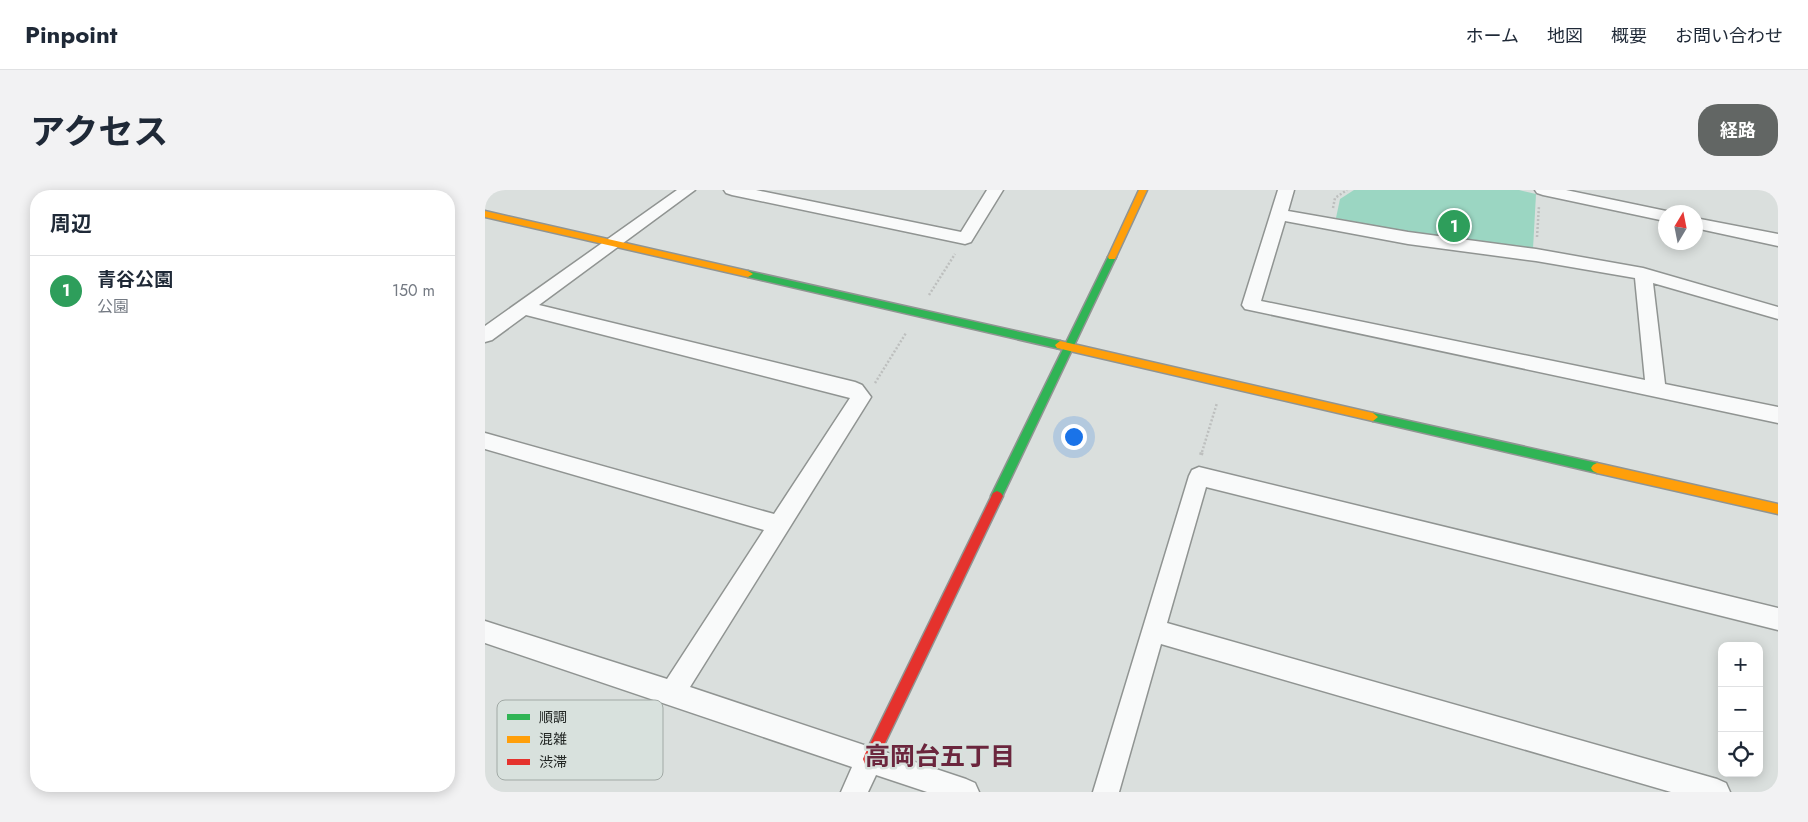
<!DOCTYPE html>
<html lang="ja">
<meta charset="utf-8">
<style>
body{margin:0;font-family:Jost,"Noto Sans JP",sans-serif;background:#f2f2f3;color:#1f2937}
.controls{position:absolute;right:15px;bottom:15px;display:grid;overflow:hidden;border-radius:10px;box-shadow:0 2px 12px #0003}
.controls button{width:45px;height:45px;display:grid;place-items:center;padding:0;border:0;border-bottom:1px solid #e0e1e3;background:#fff;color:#1f2937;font:25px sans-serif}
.compass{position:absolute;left:1173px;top:15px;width:45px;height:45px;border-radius:50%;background:#fff;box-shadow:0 2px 12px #0003;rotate:10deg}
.you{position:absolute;left:588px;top:246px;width:18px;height:18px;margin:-12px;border:4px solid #fff;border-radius:50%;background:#1a73e8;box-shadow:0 0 0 8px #1a73e833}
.badge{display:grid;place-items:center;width:32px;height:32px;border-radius:50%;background:#626664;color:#fff;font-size:16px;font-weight:700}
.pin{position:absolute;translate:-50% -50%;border:2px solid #fff;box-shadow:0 1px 5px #0006}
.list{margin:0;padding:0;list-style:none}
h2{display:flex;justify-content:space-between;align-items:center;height:65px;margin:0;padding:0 20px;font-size:21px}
h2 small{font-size:16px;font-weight:400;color:#747a83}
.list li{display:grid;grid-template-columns:32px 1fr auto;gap:15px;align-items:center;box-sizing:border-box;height:70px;padding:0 20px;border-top:1px solid #e0e1e3}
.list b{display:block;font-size:19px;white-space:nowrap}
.list p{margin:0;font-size:16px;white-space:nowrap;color:#747a83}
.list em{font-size:16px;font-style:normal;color:#747a83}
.icon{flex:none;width:28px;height:28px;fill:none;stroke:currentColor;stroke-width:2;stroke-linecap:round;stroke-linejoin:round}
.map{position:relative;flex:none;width:1293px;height:602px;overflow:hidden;border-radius:20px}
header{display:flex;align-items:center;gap:30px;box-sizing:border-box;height:70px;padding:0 25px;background:#fff;border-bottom:1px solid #e0e1e3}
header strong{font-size:24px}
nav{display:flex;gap:28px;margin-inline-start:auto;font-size:18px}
.intro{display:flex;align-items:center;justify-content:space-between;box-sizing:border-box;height:120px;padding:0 30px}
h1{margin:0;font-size:35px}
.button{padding:12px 22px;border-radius:20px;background:#626664;color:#fff;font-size:18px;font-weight:700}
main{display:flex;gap:30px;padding:0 30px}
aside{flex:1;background:#fff;border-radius:20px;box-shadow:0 2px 12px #0003}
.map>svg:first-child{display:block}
.green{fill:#9bd6c2}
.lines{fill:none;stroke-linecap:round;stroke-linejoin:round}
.street-casing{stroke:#909492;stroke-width:3}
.fast-casing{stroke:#909492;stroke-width:3}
.slow-casing{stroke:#909492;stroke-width:3}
.jam-casing{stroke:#909492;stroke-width:3}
.path-far1{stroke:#bdbfbe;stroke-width:2.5;stroke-dasharray:2 2;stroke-linecap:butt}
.path{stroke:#bdbfbe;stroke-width:4;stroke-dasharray:2.5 2.5;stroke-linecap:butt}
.street{fill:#f9fafa;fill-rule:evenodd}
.fast{fill:#30b455;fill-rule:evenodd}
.slow{fill:#ff9f0a;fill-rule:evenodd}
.jam{fill:#e5322d;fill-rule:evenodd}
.labels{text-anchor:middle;stroke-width:5;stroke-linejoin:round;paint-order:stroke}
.near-neighbourhood-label{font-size:25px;font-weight:bold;fill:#6b263d;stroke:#d8e1dd}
.key{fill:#d8e1dd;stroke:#a1a9a5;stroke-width:1}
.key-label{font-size:14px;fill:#212523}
</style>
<header>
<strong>Pinpoint</strong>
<nav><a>ホーム</a><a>地図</a><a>概要</a><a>お問い合わせ</a></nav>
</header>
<div class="intro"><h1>アクセス</h1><a class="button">経路</a></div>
<main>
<aside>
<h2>周辺<small></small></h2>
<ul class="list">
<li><span class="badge" style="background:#2e9e5b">1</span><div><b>青谷公園</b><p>公園</p></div><em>150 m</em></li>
</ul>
</aside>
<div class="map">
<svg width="1293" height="602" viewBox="0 0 1293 602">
<rect width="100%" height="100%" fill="#dadfdd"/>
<path class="green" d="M 869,0 L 1034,0 L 1051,4 L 1048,59 L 926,43 L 851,28 L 855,9 Z"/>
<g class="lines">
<defs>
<path id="street" d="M 192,0 L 210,0 L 54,115 L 370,192 L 377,195 L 386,207 L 205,497 L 481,589 L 490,593 L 494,602 L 442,602 L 391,585 L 383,602 L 356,602 L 367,577 L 0,453 L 0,431 L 182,489 L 279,340 L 0,259 L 0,243 L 289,324 L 365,208 L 41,125 L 7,150 L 0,152 L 0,136 Z
M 239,0 L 271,0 L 476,42 L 502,0 L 518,0 L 486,52 L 480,54 L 247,5 L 241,3 Z
M 793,0 L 809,0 L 803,21 L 923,42 L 1051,59 L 1158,78 L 1293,117 L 1293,129 L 1168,93 L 1180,194 L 1293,217 L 1293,233 L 760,119 L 757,115 ZM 800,31 L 923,54 L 1051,71 L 1150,88 L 1160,190 L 776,111 Z
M 1050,0 L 1081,0 L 1186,22 L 1180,22 L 1180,31 L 1058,5 L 1052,3 Z
M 1210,28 L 1293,44 L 1293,56 L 1210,38 Z
M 714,277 L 1293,418 L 1293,440 L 721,297 L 682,433 L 1232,589 L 1241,593 L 1245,602 L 1186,602 L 676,454 L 634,602 L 608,602 L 704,286 L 707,280 Z"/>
<path id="fast" d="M 627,64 L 631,67 L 516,309 L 512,311 L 508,309 L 506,306 L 579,157 L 575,159 L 263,87 L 258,84 L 263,81 L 575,151 L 580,155 L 623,67 Z
M 888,223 L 1112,273 L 1116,275 L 1118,278 L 1116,281 L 1112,283 L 888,231 L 883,227 Z"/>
<path id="slow" d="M 654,0 L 662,0 L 631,67 L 630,69 L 624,69 L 623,67 Z
M 0,21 L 263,81 L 268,84 L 263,87 L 0,27 Z
M 575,151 L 888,223 L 893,227 L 888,231 L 572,158 L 570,155 Z
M 1112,273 L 1293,314 L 1293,324 L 1112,283 L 1108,281 L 1106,278 L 1108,275 Z"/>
<path id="jam" d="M 512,301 L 516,303 L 518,306 L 390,574 L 385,576 L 380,574 L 378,569 L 380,564 L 508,303 Z"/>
</defs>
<use href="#street" class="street-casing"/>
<use href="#fast" class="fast-casing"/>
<use href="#slow" class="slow-casing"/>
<use href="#jam" class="jam-casing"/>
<path class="path-far1" d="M 848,18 L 850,8 L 862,0
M 1052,47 L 1054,16
M 444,105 L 470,64
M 390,193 L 421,143
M 717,262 L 732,213"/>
<path class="path" d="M 716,265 L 717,261"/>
<use href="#street" class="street"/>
<use href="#fast" class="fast"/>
<use href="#slow" class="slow"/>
<use href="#jam" class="jam"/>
</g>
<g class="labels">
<g class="near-neighbourhood-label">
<text x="455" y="575">高岡台五丁目</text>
</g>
</g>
<rect x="12" y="510" width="166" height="80" rx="8" class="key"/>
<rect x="22" y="524" width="23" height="6" fill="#30b455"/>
<rect x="22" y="546" width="23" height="7" fill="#ff9f0a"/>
<rect x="22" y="569" width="23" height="6" fill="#e5322d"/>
<g class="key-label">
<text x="54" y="532">順調</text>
<text x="54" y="554">混雑</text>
<text x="54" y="577">渋滞</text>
</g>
</svg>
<div class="controls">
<button>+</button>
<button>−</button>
<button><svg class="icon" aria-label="locate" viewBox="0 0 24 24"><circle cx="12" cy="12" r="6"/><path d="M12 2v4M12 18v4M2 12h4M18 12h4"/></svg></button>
</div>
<svg class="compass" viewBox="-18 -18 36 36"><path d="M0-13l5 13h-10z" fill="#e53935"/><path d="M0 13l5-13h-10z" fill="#747a83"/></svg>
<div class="you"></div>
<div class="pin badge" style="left:969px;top:36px;background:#2e9e5b">1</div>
</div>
</main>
